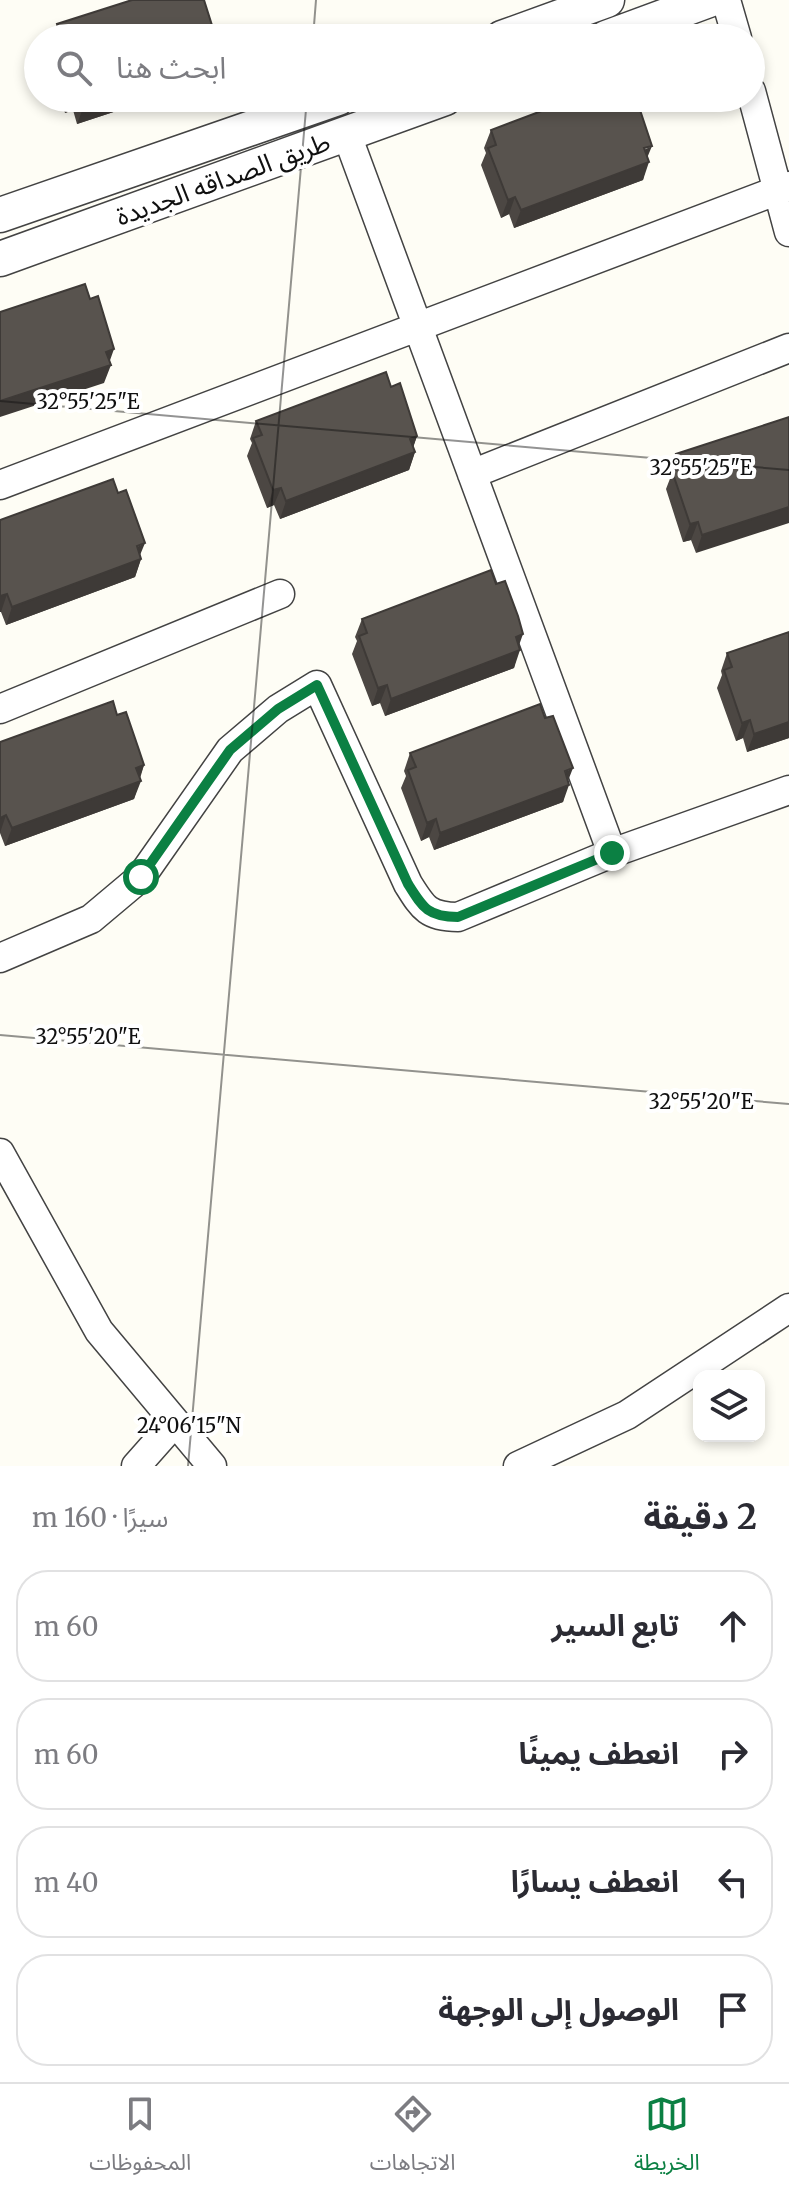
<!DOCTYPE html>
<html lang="ar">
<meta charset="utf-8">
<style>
body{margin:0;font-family:Merriweather,"Noto Sans Arabic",serif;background:#f2f2f3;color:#2b2b33;direction:rtl}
.controls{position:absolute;right:24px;bottom:24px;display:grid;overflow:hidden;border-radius:16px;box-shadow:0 4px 12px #0003}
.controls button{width:72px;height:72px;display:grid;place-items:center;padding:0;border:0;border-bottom:2px solid #e1e1e2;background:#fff;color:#2b2b33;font:40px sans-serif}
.stop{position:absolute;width:24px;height:24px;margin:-18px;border:6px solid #0b8043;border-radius:50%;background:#fff}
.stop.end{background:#0b8043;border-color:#fff;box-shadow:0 2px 8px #0008}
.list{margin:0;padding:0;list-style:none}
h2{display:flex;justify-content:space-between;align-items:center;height:104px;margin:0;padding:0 32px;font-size:34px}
h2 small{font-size:26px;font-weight:400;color:#7c7c81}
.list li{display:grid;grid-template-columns:52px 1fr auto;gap:24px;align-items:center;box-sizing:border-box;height:112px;margin:0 16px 16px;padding:0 16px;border:2px solid #e1e1e2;border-radius:32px}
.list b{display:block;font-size:30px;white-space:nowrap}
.list em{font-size:26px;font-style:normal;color:#7c7c81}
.icon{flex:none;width:44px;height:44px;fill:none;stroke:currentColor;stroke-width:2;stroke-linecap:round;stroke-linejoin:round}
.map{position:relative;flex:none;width:789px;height:1466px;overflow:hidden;direction:ltr}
.search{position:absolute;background:#fff;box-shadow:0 4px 12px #0003;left:24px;right:24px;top:24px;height:88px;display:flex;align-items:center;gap:20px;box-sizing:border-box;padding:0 28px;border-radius:44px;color:#7c7c81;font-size:30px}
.sheet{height:616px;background:#fff}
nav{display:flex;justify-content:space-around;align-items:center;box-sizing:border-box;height:112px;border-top:2px solid #e1e1e2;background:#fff;font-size:22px;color:#7c7c81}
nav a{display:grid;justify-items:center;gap:4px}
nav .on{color:#0b8043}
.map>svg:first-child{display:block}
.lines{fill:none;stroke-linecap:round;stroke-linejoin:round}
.minor-casing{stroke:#434343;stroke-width:31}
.tertiary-casing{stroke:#434343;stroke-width:37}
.minor{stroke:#fff;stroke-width:28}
.tertiary{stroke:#fff;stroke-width:34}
.wall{fill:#4c4743}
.shaded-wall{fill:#3e3a37}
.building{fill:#58534e;stroke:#3e3a37;stroke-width:2}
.route{stroke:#0b8043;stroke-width:10}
.ticks{fill:none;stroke:#101010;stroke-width:2;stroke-opacity:0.45}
.labels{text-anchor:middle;stroke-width:8;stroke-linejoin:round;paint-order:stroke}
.street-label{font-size:26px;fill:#101010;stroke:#fff}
.ticks-label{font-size:20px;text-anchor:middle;fill:#101010;stroke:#fff;stroke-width:8;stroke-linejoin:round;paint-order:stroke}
</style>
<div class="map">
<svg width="789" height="1466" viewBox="0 0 789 1466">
<rect width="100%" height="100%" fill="#fefdf5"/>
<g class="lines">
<defs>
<path id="minor" d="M 726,0 L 737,38
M 751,91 L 789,232
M 347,135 L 612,853
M 472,474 L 789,348
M 0,485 L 789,186
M 0,709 L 280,594
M 0,958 L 91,919 L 141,877 L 230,750 L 278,709 L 317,685 L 408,884 C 423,908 428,917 458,917 L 612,853 L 789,790
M 0,1153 L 99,1331 L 212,1466
M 136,1466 L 175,1422
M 518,1466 L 627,1415 L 789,1308"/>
<path id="tertiary" d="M 502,38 L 607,0
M 606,38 L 709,0
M 0,215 L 338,98
M 0,259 L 445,98"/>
</defs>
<use href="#minor" class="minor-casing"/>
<use href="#tertiary" class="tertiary-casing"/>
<use href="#minor" class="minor"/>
<use href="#tertiary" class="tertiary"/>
</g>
<path class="wall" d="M 57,24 L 216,38 L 52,38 Z
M 60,98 L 156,98 L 77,124 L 73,110 L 65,113 Z
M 491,130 L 648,157 L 643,180 L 514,228 L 509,214 L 501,218 L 481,165 L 486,153 L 484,148 Z
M 391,387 L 417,436 L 413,447 L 415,452 L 409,470 L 280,519 L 274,505 L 267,508 L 247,456 L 252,443 L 250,439 L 256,421 Z
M 789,417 L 696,553 L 691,540 L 683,542 L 666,489 L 671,476 L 669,472 L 676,454 Z
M 0,520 L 140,556 L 141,559 L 135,577 L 6,625 L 1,612 Z
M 362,619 L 519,646 L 514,668 L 385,716 L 380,703 L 372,706 L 352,654 L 357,641 L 355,637 Z
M 727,653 L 789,738 L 747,752 L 743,738 L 736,741 L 717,688 L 722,675 L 721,671 Z
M 117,715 L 144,765 L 134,799 L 5,846 L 0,833 L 0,742 Z
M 410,753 L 568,781 L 563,802 L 434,850 L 429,837 L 421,841 L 401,788 L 406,776 L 404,771 Z"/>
<path class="shaded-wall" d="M 70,98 L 78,98 L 73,110 L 65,113 Z
M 108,98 L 156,98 L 77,124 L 84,106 Z
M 652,146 L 645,163 L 649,162 L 643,180 L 514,228 L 521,210 Z
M 515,197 L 509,214 L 501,218 L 508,200 Z
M 114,349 L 108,366 L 111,365 L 104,383 L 0,417 L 0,401 L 106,352 Z
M 417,436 L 411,454 L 415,452 L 409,470 L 280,519 L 286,501 Z
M 281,488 L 274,505 L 267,508 L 273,490 Z
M 789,507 L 789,523 L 696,553 L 702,535 Z
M 698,522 L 691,540 L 683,542 L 690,524 Z
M 145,543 L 138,560 L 141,559 L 135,577 L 6,625 L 12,607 Z
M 7,594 L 1,612 L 0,612 L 0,596 Z
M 523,634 L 517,651 L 520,650 L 514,668 L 385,716 L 391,699 Z
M 387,685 L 380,703 L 372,706 L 378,688 Z
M 750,720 L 743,738 L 736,741 L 742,723 Z
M 789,722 L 789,738 L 747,752 L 754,734 Z
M 144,765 L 138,782 L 141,781 L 134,799 L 5,846 L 12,828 Z
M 573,768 L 566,786 L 569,785 L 563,802 L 434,850 L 440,833 Z
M 6,815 L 0,833 L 0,818 Z
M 436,819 L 429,837 L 421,841 L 427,823 Z"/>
<path class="building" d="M 132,0 L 204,0 L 216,38 L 62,38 L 57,24 Z
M 82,98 L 108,98 L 84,106 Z
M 576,98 L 636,98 L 652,146 L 644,148 L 649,162 L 521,210 L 515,197 L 508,200 L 488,148 L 496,145 L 491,130 Z
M 85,284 L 90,299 L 98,296 L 114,349 L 106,352 L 111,365 L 0,401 L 0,312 Z
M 386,372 L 391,387 L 400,383 L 417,436 L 410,439 L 415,452 L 286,501 L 281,488 L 273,490 L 253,438 L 262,435 L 256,421 Z
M 789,417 L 789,507 L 702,535 L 698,522 L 690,524 L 672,471 L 681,468 L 676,454 Z
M 113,479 L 118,493 L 126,490 L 145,543 L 137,546 L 141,559 L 12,607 L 7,594 L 0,596 L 0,520 Z
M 491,570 L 496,584 L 505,581 L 518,616 L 523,634 L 516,637 L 520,650 L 391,699 L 387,685 L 378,688 L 359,636 L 367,633 L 362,619 Z
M 789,632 L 789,722 L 754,734 L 750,720 L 742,723 L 724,670 L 732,667 L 727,653 Z
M 113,701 L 117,715 L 126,712 L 138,747 L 144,765 L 136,768 L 141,781 L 12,828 L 6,815 L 0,818 L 0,742 Z
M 540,704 L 545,718 L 553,716 L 573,768 L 565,771 L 569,785 L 440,833 L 436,819 L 427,823 L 408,770 L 416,767 L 410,753 Z"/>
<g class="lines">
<path class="route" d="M 141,877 L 230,750 L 278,709 L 317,685 L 408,884 C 423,908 428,917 458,917 L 612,853"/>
</g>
<path class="ticks" d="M 313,38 L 316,0M 0,401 L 789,470M 0,1035 L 789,1104M 188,1466 L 307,98"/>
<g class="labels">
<g class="street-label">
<text transform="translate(223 179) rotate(-20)" y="9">طريق الصداقه الجديدة</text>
</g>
</g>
<g class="ticks-label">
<text x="88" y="409">32°55'25"E</text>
<text x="701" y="475">32°55'25"E</text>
<text x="88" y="1044">32°55'20"E</text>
<text x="701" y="1109">32°55'20"E</text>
<text x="189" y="1433">24°06'15"N</text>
</g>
</svg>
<div class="controls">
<button><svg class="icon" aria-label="layers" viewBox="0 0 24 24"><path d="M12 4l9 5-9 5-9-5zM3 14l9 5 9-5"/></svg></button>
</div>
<div class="stop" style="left:141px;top:877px"></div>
<div class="stop end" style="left:612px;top:853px"></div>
<div class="search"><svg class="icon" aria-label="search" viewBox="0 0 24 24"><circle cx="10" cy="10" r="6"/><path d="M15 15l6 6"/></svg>ابحث هنا</div>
</div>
<section class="sheet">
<h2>2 دقيقة<small>سيرًا · 160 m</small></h2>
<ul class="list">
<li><svg class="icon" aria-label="ahead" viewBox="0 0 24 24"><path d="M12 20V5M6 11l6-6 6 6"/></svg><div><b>تابع السير</b></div><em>60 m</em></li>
<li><svg class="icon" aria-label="right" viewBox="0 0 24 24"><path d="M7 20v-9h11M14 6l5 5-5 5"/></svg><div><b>انعطف يمينًا</b></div><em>60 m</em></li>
<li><svg class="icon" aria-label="left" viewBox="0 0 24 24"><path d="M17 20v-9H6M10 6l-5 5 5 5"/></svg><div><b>انعطف يسارًا</b></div><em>40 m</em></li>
<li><svg class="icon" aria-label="arrive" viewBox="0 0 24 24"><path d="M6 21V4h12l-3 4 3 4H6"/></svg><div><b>الوصول إلى الوجهة</b></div></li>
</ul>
</section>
<nav>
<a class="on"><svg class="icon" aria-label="map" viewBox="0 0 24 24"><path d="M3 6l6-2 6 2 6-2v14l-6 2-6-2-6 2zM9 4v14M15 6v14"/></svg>الخريطة</a>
<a><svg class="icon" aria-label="directions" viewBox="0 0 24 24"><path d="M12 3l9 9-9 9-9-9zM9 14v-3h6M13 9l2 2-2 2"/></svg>الاتجاهات</a>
<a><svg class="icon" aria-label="saved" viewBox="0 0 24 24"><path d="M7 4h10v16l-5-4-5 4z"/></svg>المحفوظات</a>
</nav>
